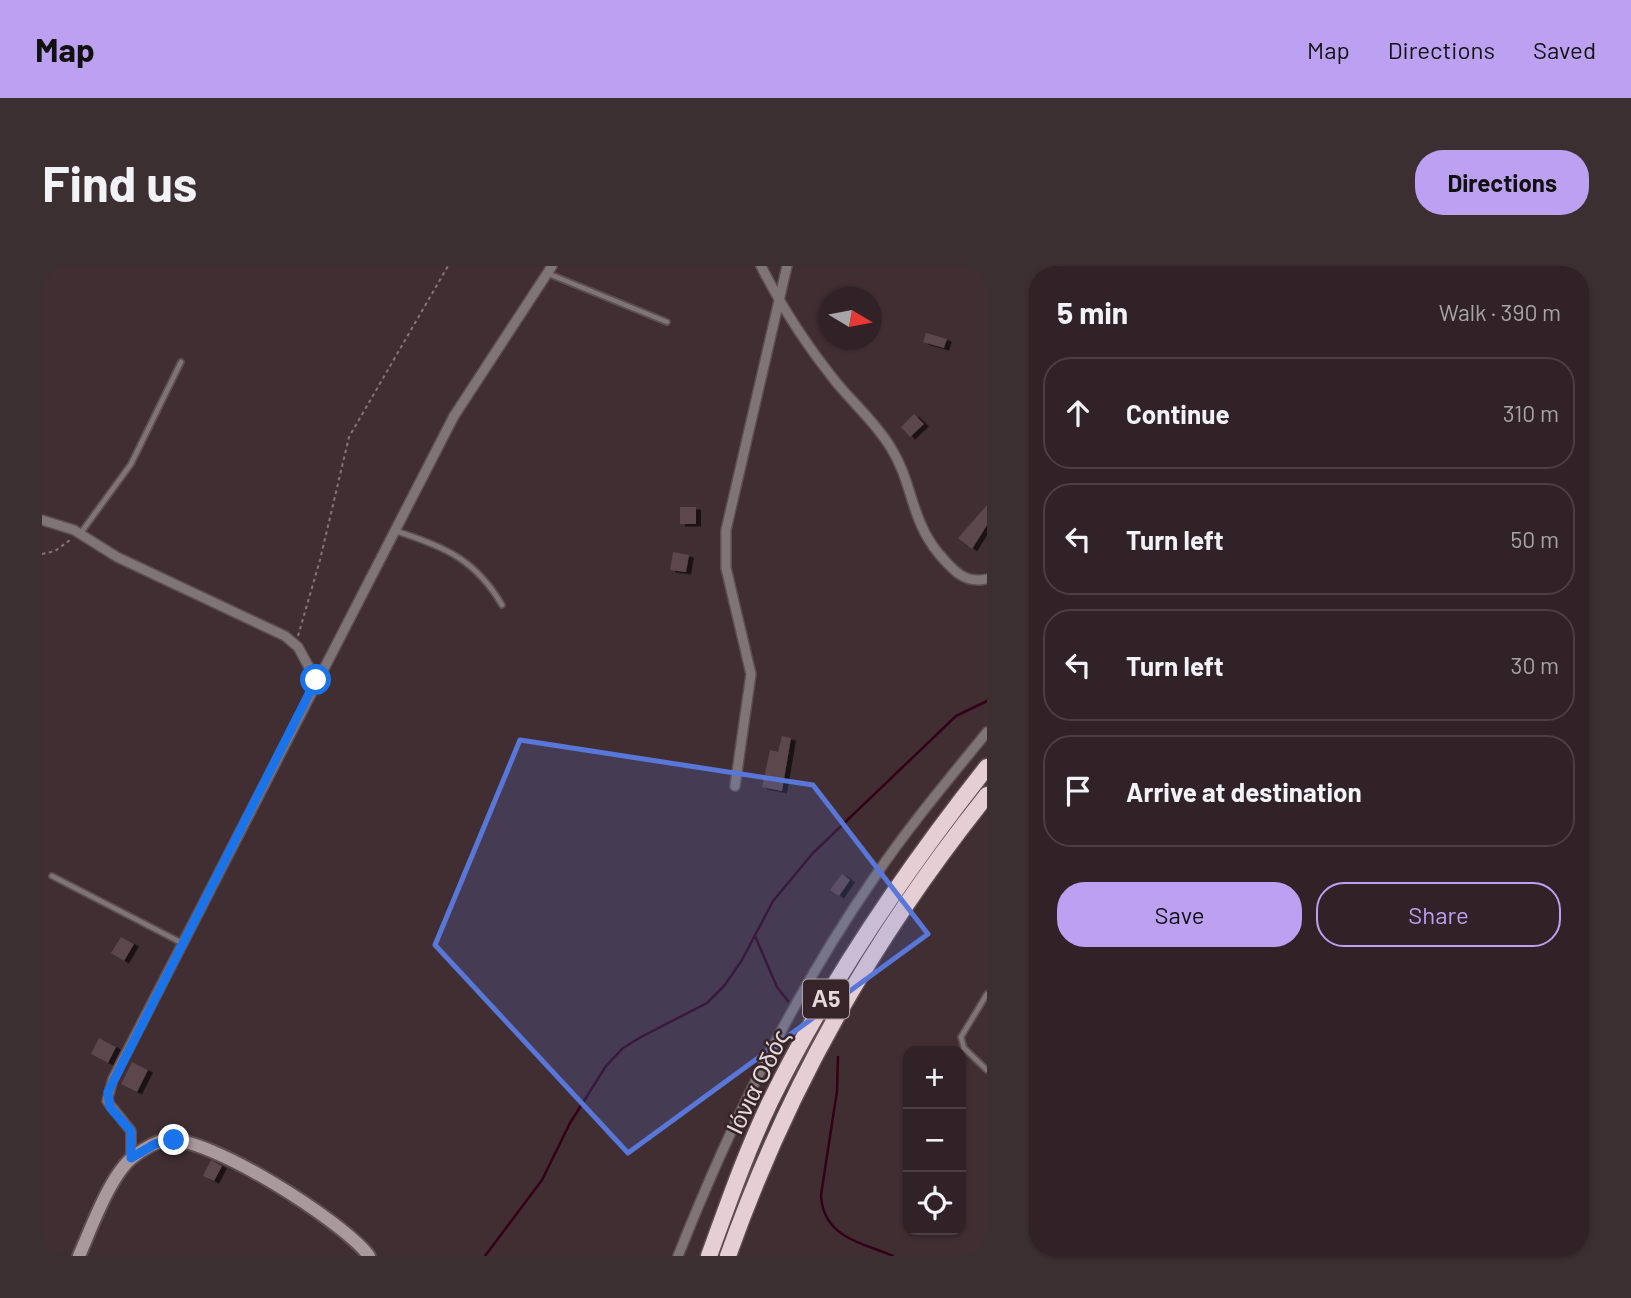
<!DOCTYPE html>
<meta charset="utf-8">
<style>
body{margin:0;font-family:Barlow,sans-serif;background:#3c2f32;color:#f1f3f6}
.controls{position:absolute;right:21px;bottom:21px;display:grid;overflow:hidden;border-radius:14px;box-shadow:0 2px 5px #0004}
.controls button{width:63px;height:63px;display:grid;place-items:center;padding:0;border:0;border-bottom:2px solid #4b3f43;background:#302226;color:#f1f3f6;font:35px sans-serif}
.compass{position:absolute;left:777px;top:21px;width:63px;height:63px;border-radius:50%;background:#302226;box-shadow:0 2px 5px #0004;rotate:100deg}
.stop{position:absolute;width:21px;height:21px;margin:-16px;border:5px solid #1a73e8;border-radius:50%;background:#fff}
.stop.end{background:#1a73e8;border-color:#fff;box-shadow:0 2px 7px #0008}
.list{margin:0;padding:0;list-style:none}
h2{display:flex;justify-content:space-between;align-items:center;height:91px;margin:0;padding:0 28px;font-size:30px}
h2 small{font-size:23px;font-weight:400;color:#a8a4a7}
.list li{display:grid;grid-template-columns:46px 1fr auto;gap:21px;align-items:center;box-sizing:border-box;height:112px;margin:0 14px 14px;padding:0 14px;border:2px solid #4b3f43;border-radius:28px}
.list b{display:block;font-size:26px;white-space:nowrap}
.list em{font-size:23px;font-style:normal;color:#a8a4a7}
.actions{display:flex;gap:14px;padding:21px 28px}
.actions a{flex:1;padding:16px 0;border:2px solid #bca0f2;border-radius:28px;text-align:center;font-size:24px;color:#bca0f2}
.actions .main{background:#bca0f2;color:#111}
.icon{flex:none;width:38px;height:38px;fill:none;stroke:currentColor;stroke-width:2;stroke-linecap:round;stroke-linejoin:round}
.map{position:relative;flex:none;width:945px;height:990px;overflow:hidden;border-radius:28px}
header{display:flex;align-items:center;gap:42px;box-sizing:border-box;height:98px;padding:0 35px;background:#bca0f2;color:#111}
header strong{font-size:33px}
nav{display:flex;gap:38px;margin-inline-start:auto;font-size:24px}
.intro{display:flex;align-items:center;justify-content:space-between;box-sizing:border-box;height:168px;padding:0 42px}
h1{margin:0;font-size:49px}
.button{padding:18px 32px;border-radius:28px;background:#bca0f2;color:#111;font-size:24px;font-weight:700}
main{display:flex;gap:42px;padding:0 42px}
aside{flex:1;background:#302226;border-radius:28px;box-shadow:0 2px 5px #0004}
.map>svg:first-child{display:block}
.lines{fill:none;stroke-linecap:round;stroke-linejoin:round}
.stream{stroke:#340017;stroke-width:2.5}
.building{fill:#5b474d;filter:url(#shadow)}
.lane-casing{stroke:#5e4d51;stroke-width:8}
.street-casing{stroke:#5e4d51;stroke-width:12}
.secondary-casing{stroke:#5e4d51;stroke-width:16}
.highway-casing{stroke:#5e4d51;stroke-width:19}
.path{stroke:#847479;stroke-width:2;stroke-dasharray:3.5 3.5;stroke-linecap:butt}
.lane{stroke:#7f7577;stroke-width:4.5}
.street{stroke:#7f7577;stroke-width:9}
.secondary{stroke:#a9999d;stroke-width:12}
.highway{stroke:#e6ced5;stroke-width:16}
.route{stroke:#1a73e8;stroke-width:9}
.marked{fill:#5977d9;fill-opacity:0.2;stroke:#5977d9;stroke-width:5;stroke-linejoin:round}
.labels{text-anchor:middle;stroke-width:5;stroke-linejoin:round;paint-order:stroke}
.shield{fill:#362429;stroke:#b0a2a6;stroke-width:2}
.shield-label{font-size:23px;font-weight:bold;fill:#e4d8db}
.street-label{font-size:24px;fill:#e4d8db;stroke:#362429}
</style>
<header>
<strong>Map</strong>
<nav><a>Map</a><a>Directions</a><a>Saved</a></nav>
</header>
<div class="intro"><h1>Find us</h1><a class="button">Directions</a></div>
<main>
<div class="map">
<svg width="945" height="990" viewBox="0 0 945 990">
<defs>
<filter id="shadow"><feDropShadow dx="5" dy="2.5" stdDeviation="0" flood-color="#0009"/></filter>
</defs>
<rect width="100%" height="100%" fill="#402e33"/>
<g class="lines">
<path class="stream" d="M 713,670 L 735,721 L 746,735
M 796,791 L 795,825 L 779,929 C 781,971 818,976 851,990
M 443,990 L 500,914 L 528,857 L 564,800 L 581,782 L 599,771 L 665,737 L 682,720 L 700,694 L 731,635 L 771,587 L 914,450 L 945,435"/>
</g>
<path class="building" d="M 884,67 L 905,73 L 902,82 L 881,76 Z
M 872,148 L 882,158 L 868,171 L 859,161 Z
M 945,239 L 945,259 L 930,283 L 916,272 Z
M 638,241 L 654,241 L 654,258 L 638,258 Z
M 631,286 L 647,289 L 644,306 L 628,304 Z
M 740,470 L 749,472 L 740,525 L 720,521 L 728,484 L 736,486 Z
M 800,608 L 808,614 L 797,630 L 788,624 Z
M 79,671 L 92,678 L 82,695 L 69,687 Z
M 57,772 L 74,781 L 66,797 L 49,788 Z
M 90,796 L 106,804 L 95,826 L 79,818 Z
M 169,894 L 180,900 L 172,915 L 161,910 Z"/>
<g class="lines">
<defs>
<path id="lane" d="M 507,8 L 625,56
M 354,265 C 403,281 433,293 460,339
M 38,268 L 89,198 L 139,96
M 10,610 L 140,677
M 945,728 L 919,771 L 922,782 L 945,804"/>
<path id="street" d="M 719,0 C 740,42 765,80 794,116 C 812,138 834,157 849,182 C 871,217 868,253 897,288 C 911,304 922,318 945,313
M 0,254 L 32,264 L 75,291 L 243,370 L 256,381 L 274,414
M 693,520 L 709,408 L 684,302 L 684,264 L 745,0
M 89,893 L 89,865 L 65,835 L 71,813 L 412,150 L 510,0
M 636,990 C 689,856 752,727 834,609 C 868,559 907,513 945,466"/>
<path id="secondary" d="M 37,990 C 49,963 68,909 91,891 C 100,884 113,876 124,874 C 166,869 302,956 327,990"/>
<path id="highway" d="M 667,990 C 686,938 704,886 728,836 C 787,716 862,606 945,501
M 686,990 C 747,818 831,672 945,529"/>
</defs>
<use href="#lane" class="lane-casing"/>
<use href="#street" class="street-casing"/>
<use href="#secondary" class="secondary-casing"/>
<use href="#highway" class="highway-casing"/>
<path class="path" d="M 0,288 L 13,285 L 28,274
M 256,370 L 278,294 L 307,171 L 406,0"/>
<use href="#lane" class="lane"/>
<use href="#street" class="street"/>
<use href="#secondary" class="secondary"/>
<use href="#highway" class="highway"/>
</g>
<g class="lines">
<path class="route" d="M 132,874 L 113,878 L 89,892 L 89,865 L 68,841 L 66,826 L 274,414"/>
</g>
<path class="marked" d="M 478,474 L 771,519 L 886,668 L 586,887 L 393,679 Z"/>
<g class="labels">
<rect class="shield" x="761" y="713.5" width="46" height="39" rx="5"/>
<g class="shield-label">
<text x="784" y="741">Α5</text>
</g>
<g class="street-label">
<text transform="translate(716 816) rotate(-64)" y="8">Ιόνια Οδός</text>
</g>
</g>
</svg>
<div class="controls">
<button>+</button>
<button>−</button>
<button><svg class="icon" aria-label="locate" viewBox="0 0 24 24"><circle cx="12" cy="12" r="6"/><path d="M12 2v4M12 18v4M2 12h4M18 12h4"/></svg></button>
</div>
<svg class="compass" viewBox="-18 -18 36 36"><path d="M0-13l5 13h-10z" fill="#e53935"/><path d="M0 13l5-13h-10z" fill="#a8a4a7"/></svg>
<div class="stop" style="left:274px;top:414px"></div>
<div class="stop end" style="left:132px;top:874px"></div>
</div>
<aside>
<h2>5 min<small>Walk · 390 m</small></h2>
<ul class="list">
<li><svg class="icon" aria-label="ahead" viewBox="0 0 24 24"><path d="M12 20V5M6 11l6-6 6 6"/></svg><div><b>Continue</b></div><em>310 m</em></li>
<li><svg class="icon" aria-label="left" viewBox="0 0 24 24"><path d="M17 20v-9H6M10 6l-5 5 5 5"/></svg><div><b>Turn left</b></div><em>50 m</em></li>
<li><svg class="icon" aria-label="left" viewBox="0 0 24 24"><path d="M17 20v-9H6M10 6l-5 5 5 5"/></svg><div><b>Turn left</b></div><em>30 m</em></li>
<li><svg class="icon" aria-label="arrive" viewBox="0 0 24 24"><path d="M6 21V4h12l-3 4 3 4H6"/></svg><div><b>Arrive at destination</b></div></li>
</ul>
<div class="actions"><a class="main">Save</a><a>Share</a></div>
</aside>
</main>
